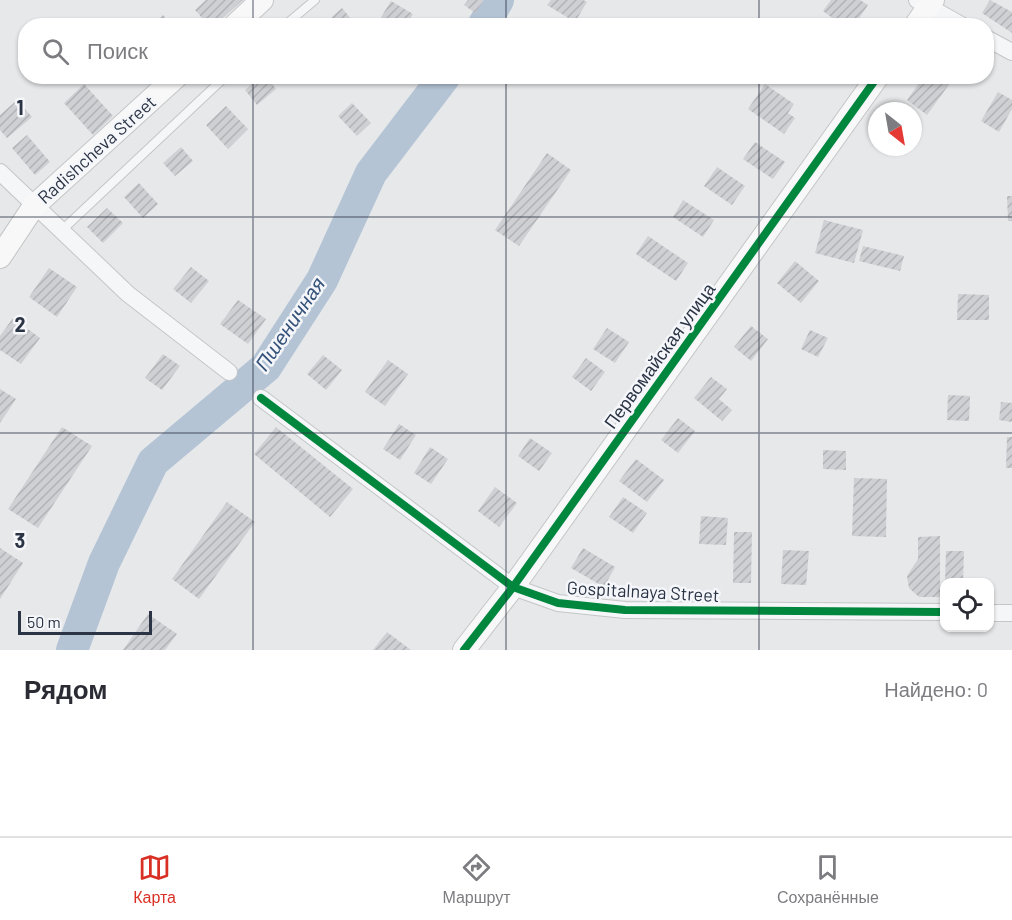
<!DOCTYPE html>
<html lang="ru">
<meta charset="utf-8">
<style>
body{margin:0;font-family:Barlow,sans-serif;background:#f7f7f7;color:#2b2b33}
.controls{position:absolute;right:18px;bottom:18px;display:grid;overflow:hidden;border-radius:12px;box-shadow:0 2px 4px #0004}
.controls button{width:54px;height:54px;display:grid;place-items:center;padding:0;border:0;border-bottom:2px solid #e1e1e2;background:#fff;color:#2b2b33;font:30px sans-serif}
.compass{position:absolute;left:868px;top:102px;width:54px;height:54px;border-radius:50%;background:#fff;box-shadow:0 2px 4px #0004;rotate:149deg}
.scale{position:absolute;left:18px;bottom:15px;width:134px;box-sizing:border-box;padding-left:6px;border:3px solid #2b3445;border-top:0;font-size:16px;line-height:21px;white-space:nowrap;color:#2b3445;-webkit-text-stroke:4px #f4f6f9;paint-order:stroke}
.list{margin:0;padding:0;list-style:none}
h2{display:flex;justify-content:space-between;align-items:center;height:78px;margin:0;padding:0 24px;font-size:26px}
h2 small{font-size:20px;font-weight:400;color:#7c7c81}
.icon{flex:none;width:33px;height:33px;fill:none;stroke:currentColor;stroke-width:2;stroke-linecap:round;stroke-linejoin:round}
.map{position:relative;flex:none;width:1012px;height:650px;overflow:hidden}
.search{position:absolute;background:#fff;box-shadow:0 2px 4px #0004;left:18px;right:18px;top:18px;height:66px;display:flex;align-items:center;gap:15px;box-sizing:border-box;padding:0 21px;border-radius:24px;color:#7c7c81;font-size:22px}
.sheet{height:186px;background:#fff}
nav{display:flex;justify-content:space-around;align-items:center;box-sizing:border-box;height:84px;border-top:2px solid #e1e1e2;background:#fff;font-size:16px;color:#7c7c81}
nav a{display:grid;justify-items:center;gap:3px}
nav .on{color:#d93025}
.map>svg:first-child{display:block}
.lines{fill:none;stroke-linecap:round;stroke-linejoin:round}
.river{stroke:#b4c4d5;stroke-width:32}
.building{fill:url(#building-hatch)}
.lane-casing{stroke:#c4c6c8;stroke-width:10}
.street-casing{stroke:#c4c6c8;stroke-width:18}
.secondary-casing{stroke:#c4c6c8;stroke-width:24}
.lane{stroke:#f5f6f7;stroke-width:8}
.street{stroke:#f5f6f7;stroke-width:16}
.secondary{stroke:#f8f8f8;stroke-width:22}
.cycleway-casing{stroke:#f4f6f9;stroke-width:11}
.cycleway{stroke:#00873e;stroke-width:8}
.grid{fill:none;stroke:#2b3445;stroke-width:1.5;stroke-opacity:0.55}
.labels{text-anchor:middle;stroke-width:5;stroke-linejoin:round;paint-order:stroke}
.street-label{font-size:18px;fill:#2b3445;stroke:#f4f6f9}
.water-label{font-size:20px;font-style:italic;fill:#34527a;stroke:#f4f6f9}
.grid-label{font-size:20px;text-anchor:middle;font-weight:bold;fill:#2b3445;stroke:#f4f6f9;stroke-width:5;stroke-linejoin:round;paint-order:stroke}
</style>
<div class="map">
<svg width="1012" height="650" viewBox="0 0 1012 650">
<defs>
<pattern id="building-hatch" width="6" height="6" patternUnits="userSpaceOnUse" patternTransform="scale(1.5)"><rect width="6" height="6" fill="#ced0d3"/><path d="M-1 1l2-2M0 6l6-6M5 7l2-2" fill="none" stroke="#b1b3b6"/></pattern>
</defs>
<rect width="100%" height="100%" fill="#e6e8ea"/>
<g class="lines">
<path class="river" d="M 483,26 L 498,0
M 72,650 L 104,563 L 153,462 L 266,367 L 322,280 L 371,173 L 445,76"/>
</g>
<path class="building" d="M 206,0 L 243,0 L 214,26 L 209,26 L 195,10 Z
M 468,0 L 484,0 L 475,13 L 464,5 Z
M 551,0 L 583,0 L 587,2 L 575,22 L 547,5 Z
M 831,0 L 860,0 L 868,5 L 854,26 L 843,26 L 823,11 Z
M 990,0 L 1012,12 L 1012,33 L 982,13 Z
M 391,1 L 413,14 L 406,26 L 391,26 L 380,19 Z
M 342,8 L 357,26 L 322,26 Z
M 163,15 L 172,26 L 151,26 Z
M 260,76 L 266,76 L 276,89 L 257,105 L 245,90 Z
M 924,76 L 950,76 L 953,79 L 927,115 L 907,100 Z
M 84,84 L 113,116 L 93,135 L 64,103 Z
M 765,84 L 794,104 L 788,113 L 795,118 L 784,134 L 748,109 Z
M 998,92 L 1012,100 L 1012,109 L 999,132 L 981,121 Z
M 17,100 L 32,117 L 7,138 L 0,130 L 0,115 Z
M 352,103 L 371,123 L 357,136 L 338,116 Z
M 226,106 L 248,129 L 228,149 L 206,125 Z
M 27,135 L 50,162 L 35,175 L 12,148 Z
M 755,142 L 785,162 L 773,179 L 743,159 Z
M 181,147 L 193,161 L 175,176 L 163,163 Z
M 547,153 L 571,170 L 519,246 L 495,230 Z
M 717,167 L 745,186 L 732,205 L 704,186 Z
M 139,183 L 158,204 L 143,218 L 124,197 Z
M 1007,196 L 1012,196 L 1012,221 L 1008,221 Z
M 683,200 L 714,220 L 703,237 L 673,217 Z
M 107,208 L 123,223 L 103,243 L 87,227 Z
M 824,220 L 863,230 L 854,263 L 815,253 Z
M 648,236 L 688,263 L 676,281 L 636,254 Z
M 863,246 L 904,256 L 900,271 L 859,261 Z
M 795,261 L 819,281 L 801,303 L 777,283 Z
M 191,267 L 209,281 L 191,303 L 173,289 Z
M 49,268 L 77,287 L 57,317 L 29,297 Z
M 958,294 L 989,295 L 989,320 L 957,320 Z
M 238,300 L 266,319 L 248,344 L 220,324 Z
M 13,318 L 40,338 L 21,364 L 0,350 L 0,336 Z
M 751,326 L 768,339 L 751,361 L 734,347 Z
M 607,328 L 629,342 L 615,363 L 593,349 Z
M 810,330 L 828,338 L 818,357 L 801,349 Z
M 163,354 L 180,366 L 162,390 L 145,378 Z
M 323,355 L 342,370 L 326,390 L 307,374 Z
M 586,358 L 605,372 L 591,391 L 572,377 Z
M 388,360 L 408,374 L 385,406 L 365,392 Z
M 711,377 L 727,389 L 719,399 L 732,410 L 722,421 L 694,398 Z
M 0,389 L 16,399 L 0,423 Z
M 948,395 L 970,396 L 969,421 L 947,420 Z
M 1001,402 L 1012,403 L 1012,422 L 999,420 Z
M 678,418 L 695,431 L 678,453 L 661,440 Z
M 399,424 L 416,435 L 400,460 L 383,449 Z
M 62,427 L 92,446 L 38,528 L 8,509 Z
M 276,427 L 353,489 L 330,517 L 254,454 Z
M 1007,437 L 1012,437 L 1012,468 L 1006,468 Z
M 530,438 L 552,453 L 539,471 L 518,456 Z
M 430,447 L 448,459 L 431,484 L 414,473 Z
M 823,450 L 846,451 L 846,470 L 823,469 Z
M 636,459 L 664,480 L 647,502 L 619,481 Z
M 854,478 L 887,479 L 886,537 L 852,536 Z
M 495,487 L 517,503 L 499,527 L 478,511 Z
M 623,497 L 647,513 L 633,533 L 609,517 Z
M 227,502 L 255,522 L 199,599 L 172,579 Z
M 701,516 L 728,518 L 726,545 L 699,544 Z
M 734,532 L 752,532 L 751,583 L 733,583 Z
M 940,536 L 940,597 L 919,597 L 909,588 L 907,576 L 918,559 L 918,537 Z
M 0,548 L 23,563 L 0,599 Z
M 583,548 L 615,567 L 604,587 L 571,568 Z
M 783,550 L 809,551 L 806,585 L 781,584 Z
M 946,551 L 964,551 L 963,582 L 945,582 Z
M 148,614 L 177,634 L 165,650 L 123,650 Z
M 387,632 L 411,650 L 373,650 Z"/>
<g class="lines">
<defs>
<path id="lane" d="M 284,26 L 315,0
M 61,231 L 226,76"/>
<path id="street" d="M 917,0 L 963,26
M 986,38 L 1012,52
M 0,172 L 128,294 L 229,372
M 261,398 L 513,587 L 558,603 L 625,610 L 944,612
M 990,613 L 1012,613"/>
<path id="secondary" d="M 234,26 L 262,0
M 915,26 L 933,0
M 0,257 L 34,206 L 177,76
M 464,650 L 513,587 L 878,76"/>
</defs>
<use href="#lane" class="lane-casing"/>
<use href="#street" class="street-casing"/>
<use href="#secondary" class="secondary-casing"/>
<use href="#lane" class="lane"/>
<use href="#street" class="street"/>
<use href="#secondary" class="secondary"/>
<defs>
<path id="cycleway" d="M 261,398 L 513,587 L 558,603 L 625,610 L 944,612
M 464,650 L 513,587 L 878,76"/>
</defs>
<use href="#cycleway" class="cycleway-casing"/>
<use href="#cycleway" class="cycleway"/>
</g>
<path class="grid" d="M 253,0 L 253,26M 506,0 L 506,26M 759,0 L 759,26M 253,76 L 253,650M 506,76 L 506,650M 759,76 L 759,650M 0,217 L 1012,217M 0,433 L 1012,433"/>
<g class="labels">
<g class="street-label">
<text transform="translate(97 150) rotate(-42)" y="6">Radishcheva Street</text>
<text transform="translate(660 356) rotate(-54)" y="6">Первомайская улица</text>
<text transform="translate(643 592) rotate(3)" y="6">Gospitalnaya Street</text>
</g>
<g class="water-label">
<text transform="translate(290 324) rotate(-56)" y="7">Пшеничная</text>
</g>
</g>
<g class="grid-label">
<text x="20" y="115">1</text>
<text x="20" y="332">2</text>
<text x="20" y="548">3</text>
</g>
</svg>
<div class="controls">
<button><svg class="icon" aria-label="locate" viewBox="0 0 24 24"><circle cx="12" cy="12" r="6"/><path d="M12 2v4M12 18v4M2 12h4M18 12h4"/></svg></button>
</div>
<svg class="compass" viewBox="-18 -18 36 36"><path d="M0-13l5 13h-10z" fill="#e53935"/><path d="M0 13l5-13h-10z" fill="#7c7c81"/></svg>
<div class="scale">50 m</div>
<div class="search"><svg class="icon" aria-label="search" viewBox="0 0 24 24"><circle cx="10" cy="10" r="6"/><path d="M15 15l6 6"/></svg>Поиск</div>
</div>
<section class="sheet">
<h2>Рядом<small>Найдено: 0</small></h2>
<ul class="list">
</ul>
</section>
<nav>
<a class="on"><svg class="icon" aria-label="map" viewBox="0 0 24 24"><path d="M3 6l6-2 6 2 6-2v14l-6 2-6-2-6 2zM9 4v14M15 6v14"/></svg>Карта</a>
<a><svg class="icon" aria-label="directions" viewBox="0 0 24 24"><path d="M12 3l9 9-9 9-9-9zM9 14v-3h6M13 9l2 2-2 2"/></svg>Маршрут</a>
<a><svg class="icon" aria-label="saved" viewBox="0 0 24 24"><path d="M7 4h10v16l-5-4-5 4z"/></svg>Сохранённые</a>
</nav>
